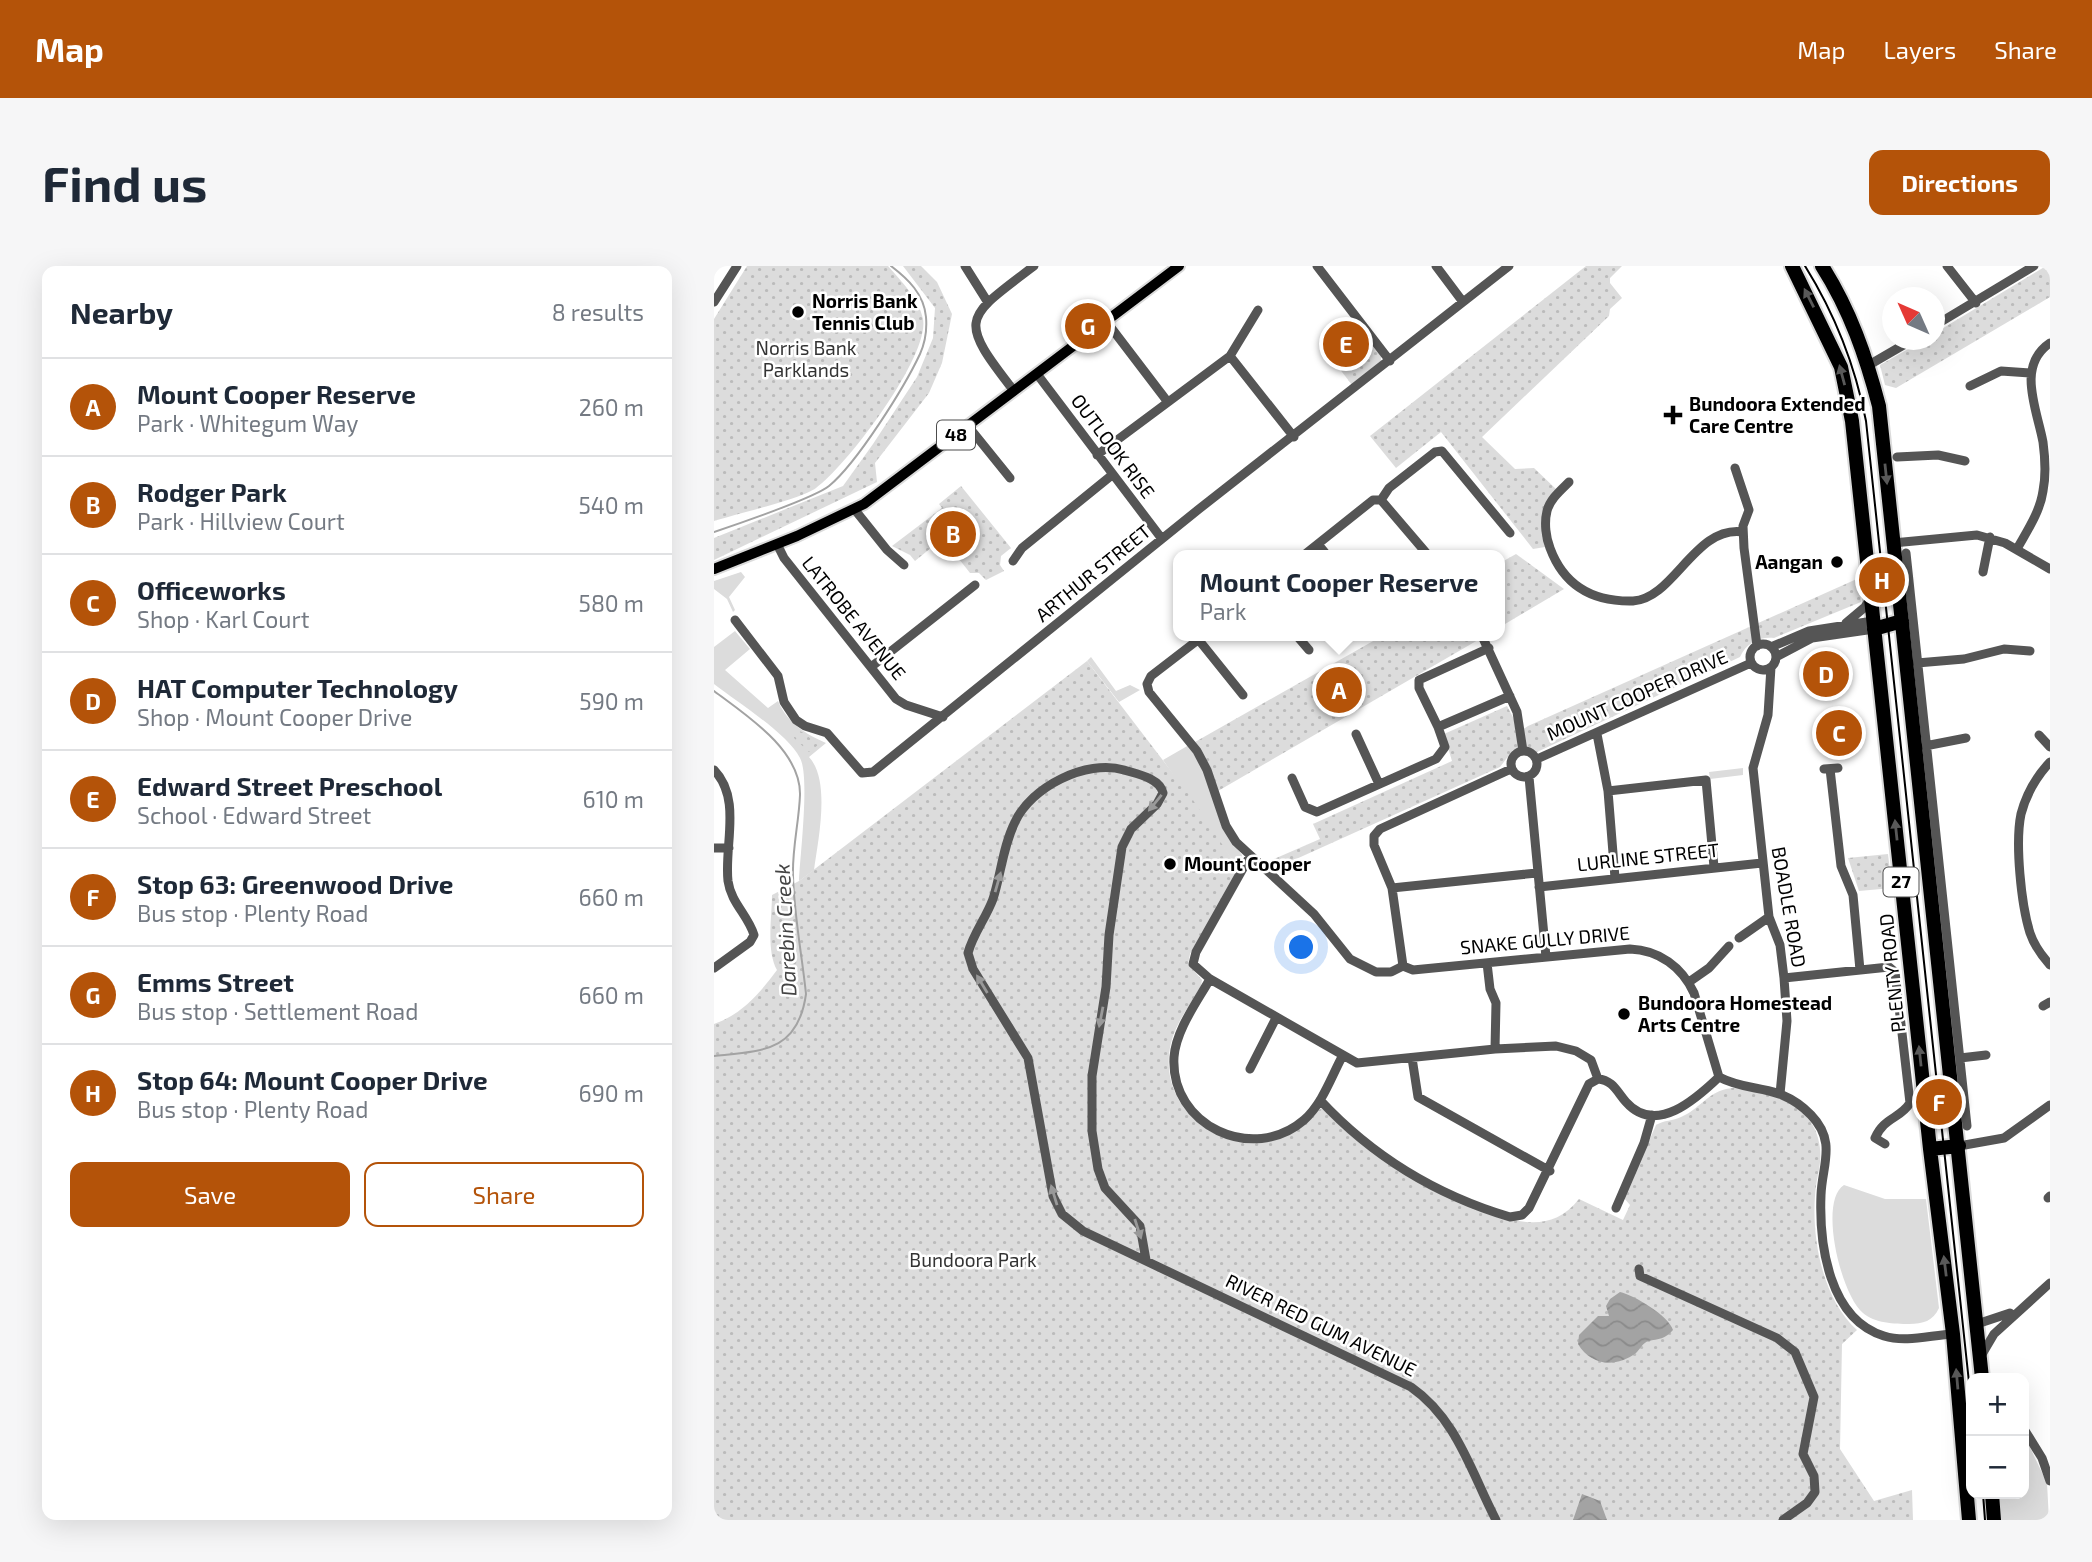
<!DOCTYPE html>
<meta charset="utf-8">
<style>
body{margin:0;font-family:"Exo 2",sans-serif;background:#f6f6f7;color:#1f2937}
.controls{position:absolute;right:21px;bottom:21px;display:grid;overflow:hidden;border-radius:14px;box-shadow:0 7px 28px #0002}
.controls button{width:63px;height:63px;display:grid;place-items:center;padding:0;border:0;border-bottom:2px solid #e0e1e3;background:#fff;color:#1f2937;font:35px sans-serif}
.compass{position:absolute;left:1168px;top:21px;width:63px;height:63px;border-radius:50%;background:#fff;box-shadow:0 7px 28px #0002;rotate:315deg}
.you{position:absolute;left:588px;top:682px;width:24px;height:24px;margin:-18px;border:5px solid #fff;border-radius:50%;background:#1a73e8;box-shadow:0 0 0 10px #1a73e833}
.badge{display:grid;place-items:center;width:46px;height:46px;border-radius:50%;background:#b45309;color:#fff;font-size:23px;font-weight:700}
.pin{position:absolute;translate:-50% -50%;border:4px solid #fff;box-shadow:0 2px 7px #0006}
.popup{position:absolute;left:459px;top:284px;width:332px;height:91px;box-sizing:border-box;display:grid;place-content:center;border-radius:14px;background:#fff;filter:drop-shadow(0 2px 5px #0005);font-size:23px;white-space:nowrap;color:#747a83}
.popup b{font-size:26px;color:#1f2937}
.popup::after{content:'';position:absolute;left:50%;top:100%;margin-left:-14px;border:14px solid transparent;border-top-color:#fff}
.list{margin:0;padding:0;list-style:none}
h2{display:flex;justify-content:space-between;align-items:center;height:91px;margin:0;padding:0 28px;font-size:30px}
h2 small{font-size:23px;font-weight:400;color:#747a83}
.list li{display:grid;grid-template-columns:46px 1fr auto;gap:21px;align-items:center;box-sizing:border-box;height:98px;padding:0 28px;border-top:2px solid #e0e1e3}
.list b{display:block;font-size:26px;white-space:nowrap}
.list p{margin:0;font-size:23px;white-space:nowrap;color:#747a83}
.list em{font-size:23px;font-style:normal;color:#747a83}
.actions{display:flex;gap:14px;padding:21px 28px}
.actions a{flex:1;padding:16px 0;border:2px solid #b45309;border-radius:14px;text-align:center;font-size:24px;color:#b45309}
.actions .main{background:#b45309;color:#fff}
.map{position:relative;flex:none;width:1336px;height:1254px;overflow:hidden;border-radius:14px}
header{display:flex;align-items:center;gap:42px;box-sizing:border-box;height:98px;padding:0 35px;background:#b45309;color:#fff}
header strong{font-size:33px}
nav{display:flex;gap:38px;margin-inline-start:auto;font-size:24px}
.intro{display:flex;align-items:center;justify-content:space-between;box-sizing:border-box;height:168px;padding:0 42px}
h1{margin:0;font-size:49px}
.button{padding:18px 32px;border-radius:14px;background:#b45309;color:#fff;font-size:24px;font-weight:700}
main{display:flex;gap:42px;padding:0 42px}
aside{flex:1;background:#fff;border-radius:14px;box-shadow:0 7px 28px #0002}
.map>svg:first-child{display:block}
.grass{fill:#dcdcdc}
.park{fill:url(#park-dots)}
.water{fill:url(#water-waves)}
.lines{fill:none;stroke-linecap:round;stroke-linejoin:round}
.stream{stroke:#a3a3a3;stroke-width:2}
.major-casing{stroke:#dbdbdb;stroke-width:14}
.highway-casing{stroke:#dbdbdb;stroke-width:18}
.minor{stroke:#555;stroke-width:9}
.major{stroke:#000;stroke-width:10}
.highway{stroke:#000;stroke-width:14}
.tram{stroke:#000;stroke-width:2}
.oneway{fill:#595959}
.oneway2{fill:#999}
.poi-dot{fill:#000;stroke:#fff;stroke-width:2.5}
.labels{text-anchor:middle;stroke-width:5;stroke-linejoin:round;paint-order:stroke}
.shield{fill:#fff;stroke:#4c4c4c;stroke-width:2}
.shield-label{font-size:18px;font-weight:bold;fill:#000}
.poi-label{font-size:19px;font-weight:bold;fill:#000;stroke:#fff;text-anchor:start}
.park-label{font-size:19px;fill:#333;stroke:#fff}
.street-label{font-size:19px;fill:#000;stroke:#fff}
.water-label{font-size:21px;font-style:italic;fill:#444;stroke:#fff}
</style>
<header>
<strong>Map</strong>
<nav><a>Map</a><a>Layers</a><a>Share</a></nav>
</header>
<div class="intro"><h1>Find us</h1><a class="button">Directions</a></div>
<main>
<aside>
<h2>Nearby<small>8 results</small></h2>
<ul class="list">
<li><span class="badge">A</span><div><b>Mount Cooper Reserve</b><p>Park · Whitegum Way</p></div><em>260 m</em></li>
<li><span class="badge">B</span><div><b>Rodger Park</b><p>Park · Hillview Court</p></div><em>540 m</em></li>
<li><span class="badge">C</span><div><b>Officeworks</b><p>Shop · Karl Court</p></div><em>580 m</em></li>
<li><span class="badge">D</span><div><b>HAT Computer Technology</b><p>Shop · Mount Cooper Drive</p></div><em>590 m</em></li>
<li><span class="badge">E</span><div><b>Edward Street Preschool</b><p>School · Edward Street</p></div><em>610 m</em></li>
<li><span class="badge">F</span><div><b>Stop 63: Greenwood Drive</b><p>Bus stop · Plenty Road</p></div><em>660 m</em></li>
<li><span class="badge">G</span><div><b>Emms Street</b><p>Bus stop · Settlement Road</p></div><em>660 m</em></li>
<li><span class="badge">H</span><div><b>Stop 64: Mount Cooper Drive</b><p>Bus stop · Plenty Road</p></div><em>690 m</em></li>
</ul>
<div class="actions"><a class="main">Save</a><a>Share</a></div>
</aside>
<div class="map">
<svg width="1336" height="1254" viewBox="0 0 1336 1254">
<defs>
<pattern id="park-dots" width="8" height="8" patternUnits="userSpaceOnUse" patternTransform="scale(1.75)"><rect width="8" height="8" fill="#dcdcdc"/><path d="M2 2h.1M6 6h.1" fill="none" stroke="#bbb" stroke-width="1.8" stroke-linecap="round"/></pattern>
<pattern id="water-waves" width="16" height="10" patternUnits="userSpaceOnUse" patternTransform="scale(1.75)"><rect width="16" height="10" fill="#a3a3a3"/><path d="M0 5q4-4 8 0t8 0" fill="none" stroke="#8b8b8b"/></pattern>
</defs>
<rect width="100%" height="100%" fill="#fff"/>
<path class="grass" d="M 27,306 L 31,311 L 15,331 L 21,344 L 19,346 L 13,333 L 0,323 L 0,315 Z
M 21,365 L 36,383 L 11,404 L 54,442 L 64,435 C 74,458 92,468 112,477 L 95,491 C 117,515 104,574 100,604 L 85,615 C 86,590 96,510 86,492 C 73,467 23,436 0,418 L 0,381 Z
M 377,391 L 402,425 L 416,419 L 426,424 L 405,436 L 373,395 Z
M 475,479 L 492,509 L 508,562 L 528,589 L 525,604 L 449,494 Z
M 1029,502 L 1029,509 L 996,513 L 995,506 Z
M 1130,919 L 1171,933 L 1212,933 L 1225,1042 C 1219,1055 1209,1058 1195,1058 C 1181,1058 1160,1057 1149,1047 C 1127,1029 1104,935 1130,919 Z
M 1310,1169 L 1333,1217 L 1335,1254 L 1286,1254 L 1284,1228 L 1310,1228 Z"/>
<path class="park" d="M 33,0 L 174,0 C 187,15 205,33 209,53 C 216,90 132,201 102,222 C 87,233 22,248 0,255 L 0,53 Z
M 189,0 L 207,0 L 223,16 L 238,48 L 228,97 L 215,127 L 161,197 L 163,216 L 0,294 L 0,272 L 129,220 L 159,178 L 203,111 L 219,72 L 221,42 Z
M 872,0 L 908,0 L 896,12 L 896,17 L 908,32 L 896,43 L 895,50 L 768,171 L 801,203 L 820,202 L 842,223 L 828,265 L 831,281 L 819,283 L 727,166 L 682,202 L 656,170 Z
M 1332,0 L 1336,0 L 1336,31 L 1182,122 L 1171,119 L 1166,99 L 1210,74 L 1220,74 L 1221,67 Z
M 657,76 L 667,88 L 667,96 L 638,119 L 625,102 Z
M 247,220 L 297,282 L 287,290 L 286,299 L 290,305 L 272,314 L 265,307 L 256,307 L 238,284 L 218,281 L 201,295 L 196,289 L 178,280 L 228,242 L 225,238 Z
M 802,288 L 850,323 L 786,361 L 786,297 Z
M 1145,312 L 1147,336 L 1060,372 C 1046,370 1032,377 1026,391 L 823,486 L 816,482 L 799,484 L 786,501 L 560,603 L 553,596 L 606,573 L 599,558 L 738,495 L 730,468 L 793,440 L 800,453 L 802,468 L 814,460 Z
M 668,370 L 762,370 L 764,374 L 504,525 L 481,476 Z
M 373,395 L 477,531 L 525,604 L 476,688 L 474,698 L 488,714 L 487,720 C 477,738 462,756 457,777 C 443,835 495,883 551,876 L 608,842 C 654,889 706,923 769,945 C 805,957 838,967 865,933 L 909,954 L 916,939 L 910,932 L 942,859 C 950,854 959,855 967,851 C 984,844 994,827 1012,823 C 1045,816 1096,838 1104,872 C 1109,891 1105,902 1102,920 C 1096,966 1107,1032 1143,1064 L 1128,1078 L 1126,1183 L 1160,1235 L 1198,1224 L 1199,1254 L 0,1254 L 0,758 C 27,749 47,726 63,704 C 52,685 58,650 58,629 L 85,615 Z
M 81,463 L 90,467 L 104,479 L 95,486 L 80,472 Z
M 1174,588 L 1178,622 L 1145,625 L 1134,592 Z"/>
<path class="water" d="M 906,1026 C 920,1029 955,1050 959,1064 C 951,1073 945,1073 934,1075 C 929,1077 926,1083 922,1087 C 902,1102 877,1100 864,1078 L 865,1069 L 884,1050 L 895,1050 L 892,1040 L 896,1033 Z
M 868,1228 L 886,1235 L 893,1254 L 859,1254 Z"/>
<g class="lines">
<path class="stream" d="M 0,266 C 21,259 100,232 115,220 C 143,197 190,122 206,88 C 211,77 213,63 212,51 C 210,28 194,13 177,0
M 0,425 C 32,449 87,484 86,529 C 85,556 78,583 79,610 C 80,649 88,689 92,728 C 84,786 48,785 0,790"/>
<defs>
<path id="major" d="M 0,303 L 83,270 L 150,238 L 465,0"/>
<path id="highway" d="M 1078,0 L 1127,101 L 1138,155 L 1216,883 L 1239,1068 L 1255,1254
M 1108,0 C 1136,44 1152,90 1165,140 L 1268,1112
M 1160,363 L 1188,355
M 1216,883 L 1245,880
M 1278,1228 L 1280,1254"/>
</defs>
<use href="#major" class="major-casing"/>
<use href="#highway" class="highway-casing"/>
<path class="minor" d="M 251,0 L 273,35
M 603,0 L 676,95
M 722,0 L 749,36
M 1233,0 L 1262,37
M 0,36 L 23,0
M 392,55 L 453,135
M 1220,60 L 1320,0
M 516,90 L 580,171
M 1155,99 L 1198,74
M 323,108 L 448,273
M 1256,120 L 1287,105 L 1316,107
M 300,125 C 243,52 250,53 320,0
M 254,160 L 296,212
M 383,189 L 516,90 L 544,44
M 1183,191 L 1224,189 L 1251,195
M 1021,202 L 1035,244 L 1029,260 L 1030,282 L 1043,380
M 855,216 C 847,224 836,233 833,245 C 830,257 832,272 836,282 C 850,320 879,336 919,335 C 960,333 981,259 1029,266
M 667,234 L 714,289
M 141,244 L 173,284 L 190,299
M 1179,277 L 1263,269 L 1291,277 L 1336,303
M 63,278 L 70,292 L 182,433 L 192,439 L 229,451
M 604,278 L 613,289
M 1303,283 C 1313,265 1326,246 1329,225 C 1332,210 1331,191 1329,176 C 1323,143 1302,100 1336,77
M 1192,287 L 1253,860
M 590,289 L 659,234 L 667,234 L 675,222 L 721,186 L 728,185 L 796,267
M 299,295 L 308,282 L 398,209
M 1269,306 L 1276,271
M 21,354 L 64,410 L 70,436 L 82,454 L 91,460 L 113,467 L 148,507 L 159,506 L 485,243 L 795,0
M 1132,357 L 1151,341 L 1156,333
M 489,370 L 437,410 L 433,418 L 435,426 L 483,485 L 493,504 L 512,560 L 522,576 L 600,648 L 636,693 L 662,706 L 677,706 L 689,700 L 699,704 L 916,683 C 945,684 968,701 980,727 L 1005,811 C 1037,828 1065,816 1097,849 C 1123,876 1108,899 1107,929 C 1105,979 1115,1053 1170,1070 C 1192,1077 1217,1069 1239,1068
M 583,370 L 595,384
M 768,370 L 803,446 L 809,485
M 484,373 L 529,429
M1036 391a13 13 0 1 1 26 0a13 13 0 1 1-26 0Z
M 1057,381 L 1095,365 L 1159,355
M 1062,391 L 1098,372 L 1160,363
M 1203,397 L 1250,393 L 1290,383 L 1316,385
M 157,401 L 261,319
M 1057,401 L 1054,449 L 1039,502 L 1055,651 L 1066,679 L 1070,712 L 1073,755 L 1066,828
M 724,461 L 705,422 L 705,414 L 775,382
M 642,468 L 665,518
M 883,468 L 894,525 L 901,612
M 1325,469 L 1336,481
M 1211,480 L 1252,472
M797 498a13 13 0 1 1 26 0a13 13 0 1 1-26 0Z
M 823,493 L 1037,397
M 1336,496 C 1322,511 1312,529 1307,548 C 1301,577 1307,638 1316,667 C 1320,679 1328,690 1336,699
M 1110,503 L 1124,502
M 1116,503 L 1127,600 L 1139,629 L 1146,704
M 0,504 C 28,533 10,579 14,615 C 17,637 34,649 40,669 L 36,676 L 0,702
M 815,511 L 832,691
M 578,512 L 591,541 L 603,546 L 722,493 L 731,481 L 724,461 L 796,430
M 894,525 L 992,514 L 1000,601
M 0,582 L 15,582
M 536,590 L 482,686 L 479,698 L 496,713 L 643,797 L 781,783 L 842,780 L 862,785 L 877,794 L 884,813
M 825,621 L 1048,597
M 678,622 L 823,607
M 1025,672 L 1055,651
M 773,697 L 776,723 L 782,737 L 781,783
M 689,700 L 678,622 L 660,579 L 660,570 L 666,563 L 797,503
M 1070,712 L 1175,701 L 1181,706 L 1196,837 C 1186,853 1170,851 1161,872 L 1171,878
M 496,713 C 483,736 462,764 460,791 C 456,860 539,898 590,854 C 609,837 617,811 629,789
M 975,716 L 995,702 L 1015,680
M 1329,740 L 1336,736
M 698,792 L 704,831 L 836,905
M 1246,792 L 1272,789
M 536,803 L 562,752
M 884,813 C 899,814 903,826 912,836 C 942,870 983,832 1005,811
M 606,834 C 659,891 722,929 796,951 L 808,949 L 815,942 L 875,818 L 884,813
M 1245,880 L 1290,872 L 1336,839
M 1334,932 L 1336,930
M 902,942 L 930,877 L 938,849
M 432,994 L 426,960 L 391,922 L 384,903 L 378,865 L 378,810 L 392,721 L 395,669 L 408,581 L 417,563 L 443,538 L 449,527 C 446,512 423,508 410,504 C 372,493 317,521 301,556 C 289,580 287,608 279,633 C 272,652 259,668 254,687 L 259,703 L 314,792 L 339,930 L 348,948 L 369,965 L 697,1121 C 743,1153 757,1206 782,1254
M 925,1003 L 926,1010 L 1063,1072 L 1081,1086 L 1100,1131 L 1089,1188 L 1100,1210 L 1101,1226 L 1093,1237 L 1069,1254
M 1263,1058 L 1296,1047
M 1267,1090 L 1280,1068 L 1336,1017
M 1310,1163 L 1328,1192 L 1336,1215"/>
<use href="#major" class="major"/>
<use href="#highway" class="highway"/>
<path class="tram" d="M 1091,0 C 1121,48 1141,99 1152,155 L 1257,1135
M 1269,1228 L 1271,1254"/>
</g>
<defs><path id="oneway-solid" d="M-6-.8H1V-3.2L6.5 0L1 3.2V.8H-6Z" transform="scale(1.75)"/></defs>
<g class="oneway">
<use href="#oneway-solid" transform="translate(1095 32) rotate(-117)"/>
<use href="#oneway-solid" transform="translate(1128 109) rotate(-105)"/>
<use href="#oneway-solid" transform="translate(1172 208) rotate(84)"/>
<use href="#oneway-solid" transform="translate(1182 564) rotate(-96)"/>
<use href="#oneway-solid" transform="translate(1206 790) rotate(-96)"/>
<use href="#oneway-solid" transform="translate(1231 1000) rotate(-97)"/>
<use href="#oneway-solid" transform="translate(1243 1113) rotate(-95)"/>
</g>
<g class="oneway2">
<use href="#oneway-solid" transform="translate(441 537) rotate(129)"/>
<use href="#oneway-solid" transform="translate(284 616) rotate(-74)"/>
<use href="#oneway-solid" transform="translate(268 718) rotate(-121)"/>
<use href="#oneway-solid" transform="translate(387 751) rotate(101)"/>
<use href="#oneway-solid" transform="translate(340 929) rotate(-107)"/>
<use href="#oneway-solid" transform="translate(424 963) rotate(72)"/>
</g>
<g class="poi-dot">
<circle cx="84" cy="46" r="7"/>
<path d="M955.5 138.5h7v7h7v7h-7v7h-7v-7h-7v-7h7z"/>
<circle cx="1123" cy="296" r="7"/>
<circle cx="456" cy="598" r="7"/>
<circle cx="910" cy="748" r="7"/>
</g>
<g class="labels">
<g class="shield">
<rect x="223" y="154.5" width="38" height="29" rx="5"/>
<rect x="1169.5" y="601.5" width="35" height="29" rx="5"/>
</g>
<g class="shield-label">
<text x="242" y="175">48</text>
<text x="1187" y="622">27</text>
</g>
<g class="poi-label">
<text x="98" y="42">Norris Bank<tspan x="98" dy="22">Tennis Club</tspan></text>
<text x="975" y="145">Bundoora Extended<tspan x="975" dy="22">Care Centre</tspan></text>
<text x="1109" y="303" text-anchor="end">Aangan</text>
<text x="470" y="605">Mount Cooper</text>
<text x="924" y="744">Bundoora Homestead<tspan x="924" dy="22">Arts Centre</tspan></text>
</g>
<g class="park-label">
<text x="92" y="89">Norris Bank<tspan x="92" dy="22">Parklands</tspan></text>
<text x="259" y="1001">Bundoora Park</text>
</g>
<g class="street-label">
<text transform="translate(399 180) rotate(53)" y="7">OUTLOOK RISE</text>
<text transform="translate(379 307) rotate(-39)" y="7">ARTHUR STREET</text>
<text transform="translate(140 352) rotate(51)" y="7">LATROBE AVENUE</text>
<text transform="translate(923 429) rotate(-24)" y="7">MOUNT COOPER DRIVE</text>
<text transform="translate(934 591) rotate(-6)" y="7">LURLINE STREET</text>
<text transform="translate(1075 641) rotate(80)" y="7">BOADLE ROAD</text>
<text transform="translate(831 674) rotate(-5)" y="7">SNAKE GULLY DRIVE</text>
<text transform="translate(1178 707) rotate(-96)" y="7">PLENTY ROAD</text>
<text transform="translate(607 1059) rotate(26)" y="7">RIVER RED GUM AVENUE</text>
</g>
<g class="water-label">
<text transform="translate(72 664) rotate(-93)" y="7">Darebin Creek</text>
</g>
</g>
</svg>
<div class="controls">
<button>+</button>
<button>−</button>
</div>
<svg class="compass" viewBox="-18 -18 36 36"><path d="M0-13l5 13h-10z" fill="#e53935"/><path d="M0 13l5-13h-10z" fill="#747a83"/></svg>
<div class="you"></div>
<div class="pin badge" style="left:625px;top:424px">A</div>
<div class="popup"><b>Mount Cooper Reserve</b>Park</div>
<div class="pin badge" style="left:239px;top:268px">B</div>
<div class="pin badge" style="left:1125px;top:467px">C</div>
<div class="pin badge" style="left:1112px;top:408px">D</div>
<div class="pin badge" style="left:632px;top:78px">E</div>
<div class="pin badge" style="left:1225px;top:836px">F</div>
<div class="pin badge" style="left:374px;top:60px">G</div>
<div class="pin badge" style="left:1168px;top:314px">H</div>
</div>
</main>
